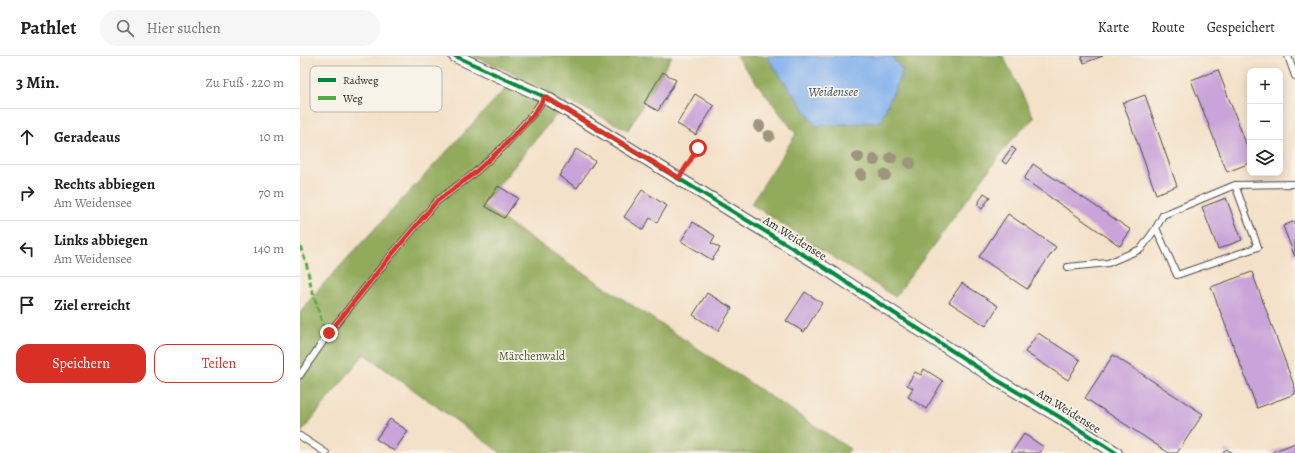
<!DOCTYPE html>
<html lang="de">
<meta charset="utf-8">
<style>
body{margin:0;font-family:Alegreya,serif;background:#f6f6f6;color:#202124}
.controls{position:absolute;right:12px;top:12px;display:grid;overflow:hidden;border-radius:8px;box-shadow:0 2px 10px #0003}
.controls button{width:36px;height:36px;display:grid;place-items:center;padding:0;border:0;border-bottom:1px solid #e0e0e0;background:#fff;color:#202124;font:20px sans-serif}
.stop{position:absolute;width:12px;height:12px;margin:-9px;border:3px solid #d93025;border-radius:50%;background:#fff}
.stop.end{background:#d93025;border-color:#fff;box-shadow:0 1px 4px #0008}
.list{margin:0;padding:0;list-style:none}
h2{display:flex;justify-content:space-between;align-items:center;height:52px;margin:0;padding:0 16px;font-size:17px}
h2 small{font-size:13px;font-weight:400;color:#757577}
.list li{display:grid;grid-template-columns:26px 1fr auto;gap:12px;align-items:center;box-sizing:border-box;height:56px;padding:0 16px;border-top:1px solid #e0e0e0}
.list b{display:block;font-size:15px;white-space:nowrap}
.list p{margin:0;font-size:13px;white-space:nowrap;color:#757577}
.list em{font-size:13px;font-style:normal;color:#757577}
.actions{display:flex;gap:8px;padding:12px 16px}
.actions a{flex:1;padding:9px 0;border:1px solid #d93025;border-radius:12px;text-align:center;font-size:14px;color:#d93025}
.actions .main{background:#d93025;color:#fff}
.icon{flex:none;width:22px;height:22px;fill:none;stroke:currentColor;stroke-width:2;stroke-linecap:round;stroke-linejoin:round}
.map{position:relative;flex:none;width:995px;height:397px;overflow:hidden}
header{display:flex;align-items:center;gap:24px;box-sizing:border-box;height:56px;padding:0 20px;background:#fff;border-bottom:1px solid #e0e0e0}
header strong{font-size:19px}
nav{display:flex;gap:22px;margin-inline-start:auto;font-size:14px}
.search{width:280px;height:36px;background:#f6f6f6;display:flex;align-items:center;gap:10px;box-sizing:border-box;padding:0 14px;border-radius:22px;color:#757577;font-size:15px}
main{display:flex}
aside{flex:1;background:#fff}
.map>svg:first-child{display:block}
.forest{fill:#92aa5b;stroke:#5e6a43}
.water{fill:#82b1ed;stroke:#566e8c}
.building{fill:#c9a3d9}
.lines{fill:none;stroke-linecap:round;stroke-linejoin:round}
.service-casing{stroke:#494643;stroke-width:8}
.minor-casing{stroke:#494643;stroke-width:14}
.path{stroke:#494643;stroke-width:2.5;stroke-dasharray:1 3;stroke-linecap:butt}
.service{stroke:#fff;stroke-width:6}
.minor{stroke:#fff;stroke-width:12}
.quiet{stroke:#54ab44;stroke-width:3;stroke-dasharray:6 3;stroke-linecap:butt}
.cycleway-casing{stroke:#f7f3e8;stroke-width:6}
.cycleway{stroke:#00873e;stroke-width:4}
.tree{fill:#9d967c}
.route{stroke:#d93025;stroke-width:5}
.labels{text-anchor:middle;stroke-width:3.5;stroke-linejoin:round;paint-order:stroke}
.street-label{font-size:12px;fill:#2b2b2b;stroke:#f7f3e8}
.park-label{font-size:12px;fill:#55593d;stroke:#f7f3e8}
.water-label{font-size:13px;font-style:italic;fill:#455365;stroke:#f7f3e8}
.key{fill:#f7f3e8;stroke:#bab7af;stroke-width:1}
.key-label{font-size:11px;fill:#2b2b2b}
</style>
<header>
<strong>Pathlet</strong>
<div class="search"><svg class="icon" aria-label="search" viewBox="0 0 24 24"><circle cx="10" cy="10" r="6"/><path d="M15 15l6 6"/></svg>Hier suchen</div>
<nav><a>Karte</a><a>Route</a><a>Gespeichert</a></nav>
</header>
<main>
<aside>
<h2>3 Min.<small>Zu Fuß · 220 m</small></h2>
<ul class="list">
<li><svg class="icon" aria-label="ahead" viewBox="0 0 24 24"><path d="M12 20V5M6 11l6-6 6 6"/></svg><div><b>Geradeaus</b></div><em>10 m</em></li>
<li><svg class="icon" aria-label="right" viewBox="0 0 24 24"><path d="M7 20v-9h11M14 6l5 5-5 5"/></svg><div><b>Rechts abbiegen</b><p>Am Weidensee</p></div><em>70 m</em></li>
<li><svg class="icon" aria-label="left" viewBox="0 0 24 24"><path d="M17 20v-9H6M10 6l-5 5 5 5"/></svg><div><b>Links abbiegen</b><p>Am Weidensee</p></div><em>140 m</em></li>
<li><svg class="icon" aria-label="arrive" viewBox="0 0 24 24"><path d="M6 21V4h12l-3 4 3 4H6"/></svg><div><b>Ziel erreicht</b></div></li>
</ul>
<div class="actions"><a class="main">Speichern</a><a>Teilen</a></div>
</aside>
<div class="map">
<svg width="995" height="397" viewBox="0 0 995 397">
<rect width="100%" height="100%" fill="#f7f3e8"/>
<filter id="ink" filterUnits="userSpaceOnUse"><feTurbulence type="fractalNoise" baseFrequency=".025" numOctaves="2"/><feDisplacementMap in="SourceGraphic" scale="8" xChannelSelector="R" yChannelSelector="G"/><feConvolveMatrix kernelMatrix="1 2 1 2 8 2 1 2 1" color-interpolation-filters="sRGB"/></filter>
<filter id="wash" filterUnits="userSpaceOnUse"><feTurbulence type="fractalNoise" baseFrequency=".012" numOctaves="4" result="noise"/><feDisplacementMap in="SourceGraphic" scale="16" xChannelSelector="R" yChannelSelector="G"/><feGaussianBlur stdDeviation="0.9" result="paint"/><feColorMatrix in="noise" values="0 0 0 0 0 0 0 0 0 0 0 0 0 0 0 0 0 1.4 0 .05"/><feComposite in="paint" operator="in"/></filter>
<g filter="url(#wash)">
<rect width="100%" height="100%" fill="#f4e1c9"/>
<path class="forest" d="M 173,0 L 372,0 L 328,74 L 269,45 L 250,66 L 182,150 L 550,393 L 547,397 L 201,397 L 64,298 L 0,378 L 0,257 L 16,236 L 218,19 Z
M 436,0 L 466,0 L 502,50 L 603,15 L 592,0 L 703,0 L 734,62 L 708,88 L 595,241 L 451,148 L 496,78 Z"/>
<path class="water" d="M 466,0 L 592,0 L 603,15 L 580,66 L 516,70 Z"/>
<g id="blocks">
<path class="building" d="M 781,0 L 803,0 L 784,7 Z
M 918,14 L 950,98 L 950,107 L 927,116 L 891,24 Z
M 363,16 L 376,24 L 358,55 L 344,47 Z
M 395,38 L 414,50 L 396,79 L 377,68 Z
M 845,39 L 877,130 L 856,138 L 823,47 Z
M 712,91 L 716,94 L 706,108 L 702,105 Z
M 276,93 L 295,105 L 277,132 L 259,120 Z
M 733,108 L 831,174 L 820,190 L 724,123 Z
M 198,130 L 218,142 L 204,162 L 185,150 Z
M 342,134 L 367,150 L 357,166 L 350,162 L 343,174 L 324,161 Z
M 684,137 L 690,141 L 682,153 L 677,149 Z
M 926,142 L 942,184 L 918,193 L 902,151 Z
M 708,158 L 756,191 L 727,233 L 679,201 Z
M 995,165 L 995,201 L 983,170 Z
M 393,166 L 415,180 L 411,187 L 420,192 L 412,204 L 381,185 Z
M 952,216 L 995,332 L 995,338 L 957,352 L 911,231 Z
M 662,227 L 698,250 L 686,270 L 649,246 Z
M 505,236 L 522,247 L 504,276 L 486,265 Z
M 407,237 L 432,252 L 418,275 L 393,259 Z
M 738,277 L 780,304 L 768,324 L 725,296 Z
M 813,299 L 903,358 L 877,397 L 869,397 L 785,342 Z
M 624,313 L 643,325 L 626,353 L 608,341 L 613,332 L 607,329 L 615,316 L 621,319 Z
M 90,363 L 108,375 L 94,395 L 76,383 Z
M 724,378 L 744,391 L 740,397 L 711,397 Z
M 995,387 L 995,397 L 970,397 Z
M 926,393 L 933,397 L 923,397 Z"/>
</g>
</g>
<g filter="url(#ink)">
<use href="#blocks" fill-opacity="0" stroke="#494643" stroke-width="1"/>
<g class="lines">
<defs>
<path id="service" d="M 988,0 L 995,20
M 856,172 L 877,219 L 958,191 L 935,129
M 768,211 L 808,207 L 841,193 L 856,172 L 863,159 L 935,129 L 995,128
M 0,319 L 29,277 L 88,203 L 137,145 L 172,119 L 202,92 L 233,58 L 245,41
M 0,380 L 26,397"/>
<path id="minor" d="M 155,0 L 245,41 L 517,207 L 697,324 L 758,360 L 816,397"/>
</defs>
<use href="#service" class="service-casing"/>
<use href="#minor" class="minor-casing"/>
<path class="path" d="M 386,111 L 398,92"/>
<use href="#service" class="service"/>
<use href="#minor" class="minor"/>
<path class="quiet" d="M 0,190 L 6,206 L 11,230 L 24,273 L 29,277"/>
<defs>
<path id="cycleway" d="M 155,0 L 245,41 L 517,207 L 697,324 L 758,360 L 816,397"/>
</defs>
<use href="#cycleway" class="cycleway-casing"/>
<use href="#cycleway" class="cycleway"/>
</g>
<g class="tree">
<circle cx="459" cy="70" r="6"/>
<circle cx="469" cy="80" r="6"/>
<circle cx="558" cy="101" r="6"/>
<circle cx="591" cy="102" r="6"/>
<circle cx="574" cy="104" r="6"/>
<circle cx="610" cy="107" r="6"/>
<circle cx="561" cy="119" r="6"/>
<circle cx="585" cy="119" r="6"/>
</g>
</g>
<g class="lines" filter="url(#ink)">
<path class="route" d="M 29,277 L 88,203 L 137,145 L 172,119 L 202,92 L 234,58 L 245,41 L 379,122 L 398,92"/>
</g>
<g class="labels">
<g class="street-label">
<text transform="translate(495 182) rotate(32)" y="4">Am Weidensee</text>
<text transform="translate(769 355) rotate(32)" y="4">Am Weidensee</text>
</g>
<g class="park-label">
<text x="232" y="304">Märchenwald</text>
</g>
<g class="water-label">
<text x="533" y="40">Weidensee</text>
</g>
</g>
<rect x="10" y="10" width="132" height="46" rx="6" class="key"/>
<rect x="18" y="22" width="18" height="4" fill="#00873e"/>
<rect x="18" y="40" width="18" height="4" fill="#54ab44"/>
<g class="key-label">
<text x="43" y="28">Radweg</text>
<text x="43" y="46">Weg</text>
</g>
</svg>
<div class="controls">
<button>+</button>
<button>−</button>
<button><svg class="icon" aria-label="layers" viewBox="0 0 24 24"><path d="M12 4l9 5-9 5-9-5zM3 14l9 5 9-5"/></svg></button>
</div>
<div class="stop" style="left:398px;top:92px"></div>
<div class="stop end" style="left:29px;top:277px"></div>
</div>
</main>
